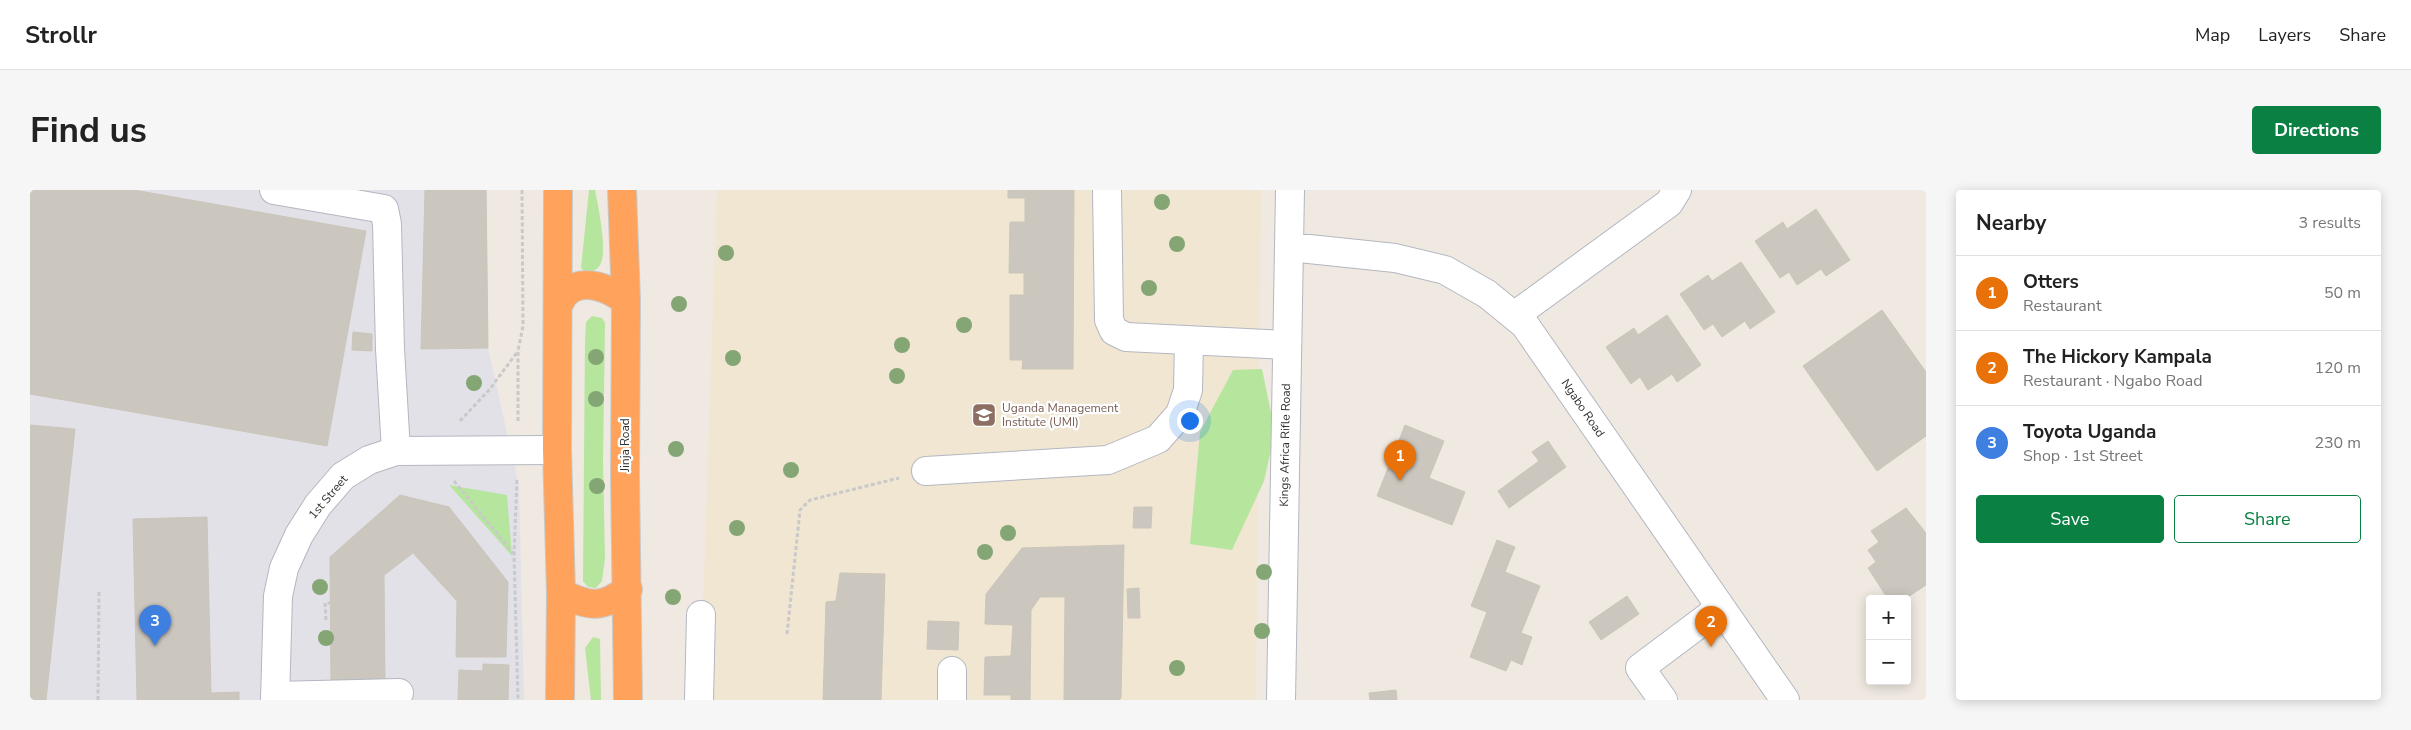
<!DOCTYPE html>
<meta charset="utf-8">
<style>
body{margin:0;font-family:"Nunito Sans",sans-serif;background:#f6f6f6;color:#222}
.controls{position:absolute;right:15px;bottom:15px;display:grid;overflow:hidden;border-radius:5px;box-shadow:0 2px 12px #0003}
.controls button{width:45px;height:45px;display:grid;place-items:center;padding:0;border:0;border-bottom:1px solid #e0e0e0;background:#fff;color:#222;font:25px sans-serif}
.you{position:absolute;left:1159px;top:230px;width:18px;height:18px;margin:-12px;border:4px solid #fff;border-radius:50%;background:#1a73e8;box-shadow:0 0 0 8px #1a73e833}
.badge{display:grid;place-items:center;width:32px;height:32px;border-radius:50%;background:#0b8043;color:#fff;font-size:16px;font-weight:700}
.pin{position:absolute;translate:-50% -41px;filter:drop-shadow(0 1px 2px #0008)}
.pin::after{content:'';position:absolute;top:26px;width:18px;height:15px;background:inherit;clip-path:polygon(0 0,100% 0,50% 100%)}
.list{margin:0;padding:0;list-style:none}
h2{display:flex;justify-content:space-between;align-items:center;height:65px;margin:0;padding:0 20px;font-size:21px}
h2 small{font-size:16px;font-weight:400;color:#767676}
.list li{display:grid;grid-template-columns:32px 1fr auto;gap:15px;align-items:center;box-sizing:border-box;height:75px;padding:0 20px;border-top:1px solid #e0e0e0}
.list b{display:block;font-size:19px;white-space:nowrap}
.list p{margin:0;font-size:16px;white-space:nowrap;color:#767676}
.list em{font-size:16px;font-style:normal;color:#767676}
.actions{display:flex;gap:10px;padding:15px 20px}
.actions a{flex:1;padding:11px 0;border:1px solid #0b8043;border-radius:5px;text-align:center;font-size:18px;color:#0b8043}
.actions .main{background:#0b8043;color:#fff}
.map{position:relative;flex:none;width:1896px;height:510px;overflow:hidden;border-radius:5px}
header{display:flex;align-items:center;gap:30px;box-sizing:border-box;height:70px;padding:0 25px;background:#fff;border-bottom:1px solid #e0e0e0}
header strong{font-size:24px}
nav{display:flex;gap:28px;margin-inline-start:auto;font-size:18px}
.intro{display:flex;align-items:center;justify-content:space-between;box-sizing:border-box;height:120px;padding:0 30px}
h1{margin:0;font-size:35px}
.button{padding:12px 22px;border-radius:5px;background:#0b8043;color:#fff;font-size:18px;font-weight:700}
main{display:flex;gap:30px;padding:0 30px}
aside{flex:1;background:#fff;border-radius:5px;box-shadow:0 2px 12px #0003}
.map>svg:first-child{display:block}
.industrial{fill:#e3e1e8}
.education{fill:#f0e6d1}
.green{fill:#b6e59e}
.building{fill:#cbc7bf;stroke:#cbc5ba}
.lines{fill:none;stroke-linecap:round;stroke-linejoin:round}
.minor-casing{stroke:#b4b7c1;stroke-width:30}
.highway-casing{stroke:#c9c9c9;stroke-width:30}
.path{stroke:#c9c9c9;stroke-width:3;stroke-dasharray:4 2.5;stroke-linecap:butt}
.minor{stroke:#fff;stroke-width:28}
.highway{stroke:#ffa35c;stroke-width:28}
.tree{fill:#84a574}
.labels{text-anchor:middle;stroke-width:4.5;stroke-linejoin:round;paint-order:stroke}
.education-label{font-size:12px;fill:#785e54;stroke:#fff;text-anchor:start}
.street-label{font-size:12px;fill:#2e2e2e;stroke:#fff}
</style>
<header>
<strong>Strollr</strong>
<nav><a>Map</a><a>Layers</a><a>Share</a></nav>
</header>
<div class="intro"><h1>Find us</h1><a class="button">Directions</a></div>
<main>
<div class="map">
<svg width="1896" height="510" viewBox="0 0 1896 510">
<rect width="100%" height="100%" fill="#efe9e1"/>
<path class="industrial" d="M 0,0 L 457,0 L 458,158 L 489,296 L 494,510 L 0,510 Z"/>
<path class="education" d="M 687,0 L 1231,0 L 1226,510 L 667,510 L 672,449 Z"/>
<path class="green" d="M 559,0 L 565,0 C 568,15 578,62 570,75 C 567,80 563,81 557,83 L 551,78 Z
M 562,126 L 572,128 L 575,133 L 573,272 L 575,368 L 572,391 L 566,398 L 558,397 L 553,391 L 555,151 L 556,132 Z
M 1232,179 L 1245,242 L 1234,291 L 1202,360 L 1160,354 L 1170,242 L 1203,180 Z
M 419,295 L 477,305 L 482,366 Z
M 563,447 L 570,449 L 571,510 L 561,510 L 555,458 Z"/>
<path class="building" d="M 0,0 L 104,0 L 336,41 L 297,256 L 0,204 Z
M 395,0 L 456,0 L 458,158 L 391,159 Z
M 978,0 L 1044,0 L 1043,179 L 992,179 L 993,170 L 980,170 L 980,105 L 994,105 L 994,83 L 979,83 L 980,32 L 995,32 L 995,8 L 978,8 Z
M 1786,19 L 1820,70 L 1796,86 L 1791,79 L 1767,95 L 1759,82 L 1750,88 L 1725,51 L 1753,32 L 1757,39 Z
M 1711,72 L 1745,122 L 1720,139 L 1715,131 L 1692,147 L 1683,134 L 1674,140 L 1650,104 L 1678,85 L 1682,91 Z
M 1852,120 L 1896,182 L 1896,246 L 1847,281 L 1773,176 Z
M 1637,125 L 1671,175 L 1647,192 L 1642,184 L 1618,200 L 1610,187 L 1601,194 L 1576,157 L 1604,138 L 1608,145 Z
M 323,142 L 342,144 L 342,161 L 322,160 Z
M 0,235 L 45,239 L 16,510 L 0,510 Z
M 1375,235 L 1414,251 L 1399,288 L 1435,302 L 1422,335 L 1347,306 Z
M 1518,251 L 1536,277 L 1479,318 L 1468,301 L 1509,271 L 1502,262 Z
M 370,305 L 419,317 L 478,392 L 476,467 L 426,467 L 427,411 L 383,363 L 354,385 L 355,495 L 301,495 L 300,367 Z
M 1104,317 L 1122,317 L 1121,338 L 1103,338 Z
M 1876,318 L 1896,343 L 1896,395 L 1875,409 L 1858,409 L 1838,378 L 1846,372 L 1838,360 L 1849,352 L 1841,341 Z
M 177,327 L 181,503 L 209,502 L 209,510 L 107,510 L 103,329 Z
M 1467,350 L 1485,357 L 1475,382 L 1510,396 L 1491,443 L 1502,447 L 1492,475 L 1481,470 L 1476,481 L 1440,467 L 1457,422 L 1441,416 Z
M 1094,355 L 1091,508 L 1089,510 L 1034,510 L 1035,407 L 1010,407 L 1001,420 L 1000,510 L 981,510 L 981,505 L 954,505 L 955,467 L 981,466 L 983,435 L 955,434 L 956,404 L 992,358 Z
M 810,383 L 855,384 L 851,510 L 793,510 L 796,412 L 806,411 Z
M 1109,398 L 1110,428 L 1098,428 L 1097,399 Z
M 1597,406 L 1609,424 L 1571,450 L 1559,432 Z
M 898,431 L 929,432 L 928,460 L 897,459 Z
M 453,474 L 479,475 L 478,510 L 428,510 L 429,480 L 453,481 Z
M 1366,500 L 1367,510 L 1340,510 L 1339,503 Z"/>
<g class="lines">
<defs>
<path id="minor" d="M 244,0 L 354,19 L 357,34 L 360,159 L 366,261
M 1077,0 L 1079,130 L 1084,141 L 1096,147 L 1257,155
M 1260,57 L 1365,68 L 1415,80 L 1457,104 L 1495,135 L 1755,510
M 1484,126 L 1639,13 L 1647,0
M 896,281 L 1078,270 L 1128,249 L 1150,224 L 1158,200 L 1159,151
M 922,481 L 922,510
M 245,506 L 369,503
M 245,510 L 248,406 L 254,378 L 269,345 L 288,315 L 313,286 L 339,270 L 366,261 L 527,260
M 669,510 L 671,425
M 1251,510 L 1260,0
M 1633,510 L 1610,478 L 1690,418"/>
<path id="highway" d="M 528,0 L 527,260 L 531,403 L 530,510
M 592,0 L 596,111 L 595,286 L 598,510
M 528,116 C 530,112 533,105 537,102 C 554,87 581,99 596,111
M 531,403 C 560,417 572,419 598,399"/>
</defs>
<use href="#minor" class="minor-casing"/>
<use href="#highway" class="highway-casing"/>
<path class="path" d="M 430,231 L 460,199 L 488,161
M 488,231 L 488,161 L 493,136 L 492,0
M 487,290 L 484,364 L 488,510
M 424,291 L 483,363
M 296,430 L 295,413 L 300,413
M 757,444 L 770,320 L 780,310 L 869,288
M 68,510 L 69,401"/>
<use href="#minor" class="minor"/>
<use href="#highway" class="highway"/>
</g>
<g class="tree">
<circle cx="1132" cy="12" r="8"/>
<circle cx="1147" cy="54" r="8"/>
<circle cx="696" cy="63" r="8"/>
<circle cx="1119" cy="98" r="8"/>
<circle cx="649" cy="114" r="8"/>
<circle cx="934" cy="135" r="8"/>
<circle cx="872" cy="155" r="8"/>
<circle cx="566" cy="167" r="8"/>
<circle cx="703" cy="168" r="8"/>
<circle cx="867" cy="186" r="8"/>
<circle cx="444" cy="193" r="8"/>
<circle cx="566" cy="209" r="8"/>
<circle cx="646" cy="259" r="8"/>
<circle cx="761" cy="280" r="8"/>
<circle cx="567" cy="296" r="8"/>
<circle cx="707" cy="338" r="8"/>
<circle cx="978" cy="343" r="8"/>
<circle cx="955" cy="362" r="8"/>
<circle cx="1234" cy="382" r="8"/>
<circle cx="290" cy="397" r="8"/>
<circle cx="643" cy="407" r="8"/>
<circle cx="1232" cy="441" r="8"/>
<circle cx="296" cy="448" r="8"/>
<circle cx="1147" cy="478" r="8"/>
</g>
<defs>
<symbol id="university-square" viewBox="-11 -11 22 22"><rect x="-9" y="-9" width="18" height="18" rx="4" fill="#8d6e63" stroke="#fff"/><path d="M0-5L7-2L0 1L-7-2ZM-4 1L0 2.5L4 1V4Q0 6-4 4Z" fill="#fff"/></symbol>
</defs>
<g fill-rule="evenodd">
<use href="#university-square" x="940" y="211" width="28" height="28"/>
</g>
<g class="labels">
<g class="education-label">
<text x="972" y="222">Uganda Management<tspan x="972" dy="14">Institute (UMI)</tspan></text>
</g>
<g class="street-label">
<text transform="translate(1553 218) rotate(56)" y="4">Ngabo Road</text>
<text transform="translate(595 255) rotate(-90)" y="4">Jinja Road</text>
<text transform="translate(1255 255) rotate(-89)" y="4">Kings Africa Rifle Road</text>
<text transform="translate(298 307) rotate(-50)" y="4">1st Street</text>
</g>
</g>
</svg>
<div class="controls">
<button>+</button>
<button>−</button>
</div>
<div class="you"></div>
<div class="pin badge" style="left:1370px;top:291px;background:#e8710a">1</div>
<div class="pin badge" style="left:1681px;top:457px;background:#e8710a">2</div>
<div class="pin badge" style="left:125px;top:456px;background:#3f7fe0">3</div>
</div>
<aside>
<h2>Nearby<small>3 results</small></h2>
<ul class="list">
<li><span class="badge" style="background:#e8710a">1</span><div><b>Otters</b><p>Restaurant</p></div><em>50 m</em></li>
<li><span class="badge" style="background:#e8710a">2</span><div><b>The Hickory Kampala</b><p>Restaurant · Ngabo Road</p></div><em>120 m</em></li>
<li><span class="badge" style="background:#3f7fe0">3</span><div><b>Toyota Uganda</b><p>Shop · 1st Street</p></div><em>230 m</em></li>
</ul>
<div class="actions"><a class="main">Save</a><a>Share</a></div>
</aside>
</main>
